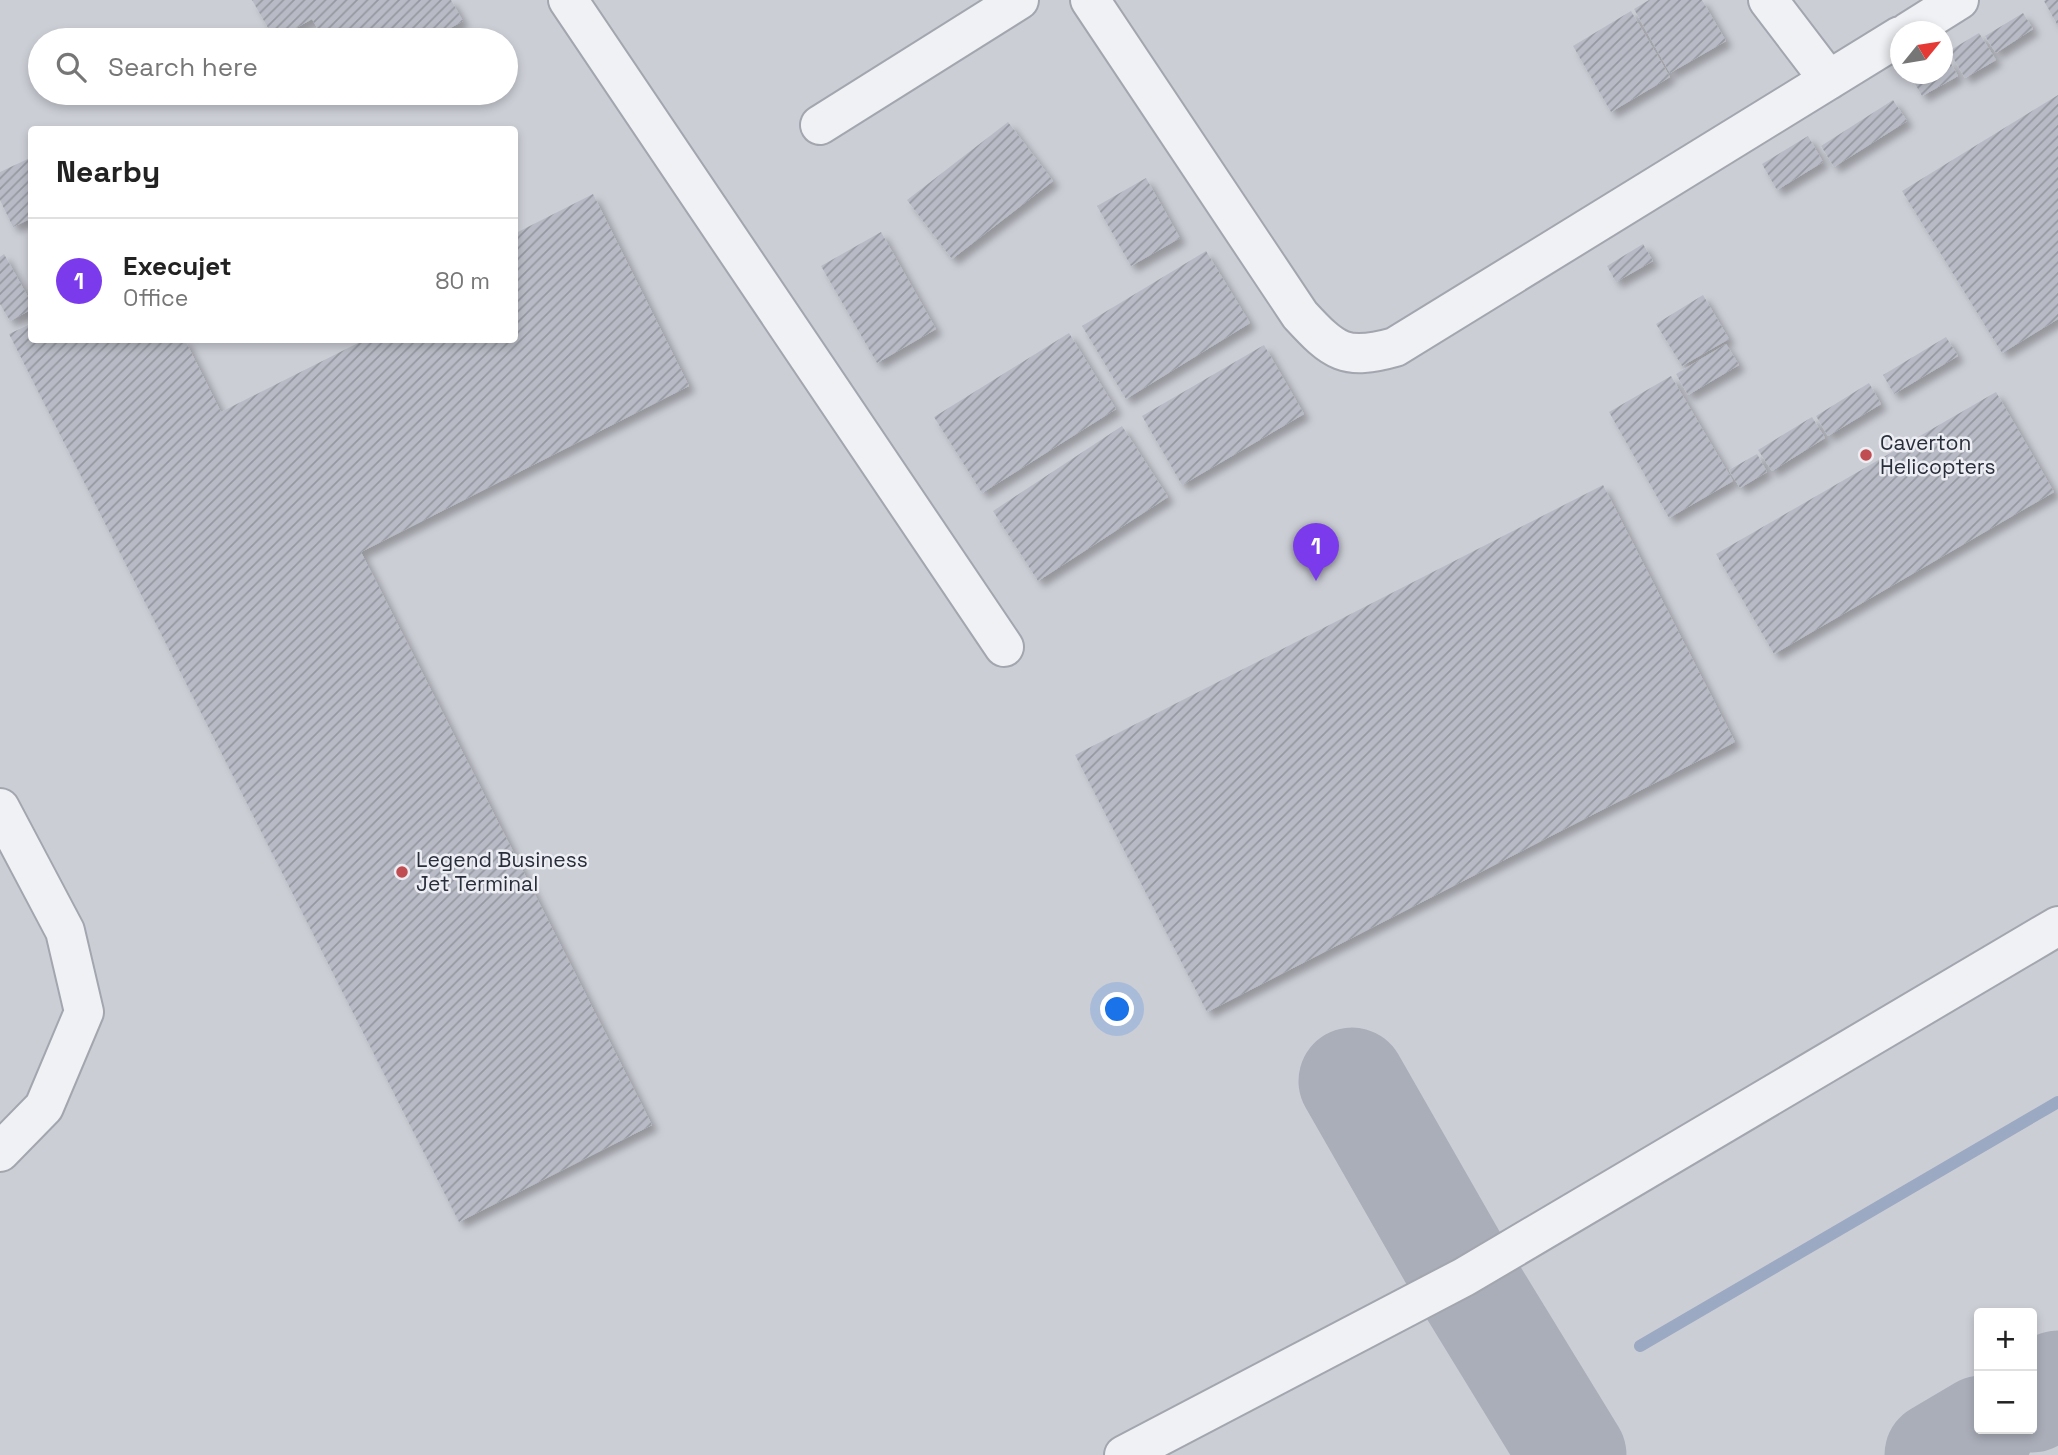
<!DOCTYPE html>
<meta charset="utf-8">
<style>
body{margin:0;font-family:"Space Grotesk",sans-serif;background:#f2f2f2;color:#222}
.controls{position:absolute;right:21px;bottom:21px;display:grid;overflow:hidden;border-radius:7px;box-shadow:0 4px 10px #0003}
.controls button{width:63px;height:63px;display:grid;place-items:center;padding:0;border:0;border-bottom:2px solid #e0e0e0;background:#fff;color:#222;font:35px sans-serif}
.compass{position:absolute;left:1890px;top:21px;width:63px;height:63px;border-radius:50%;background:#fff;box-shadow:0 4px 10px #0003;rotate:60deg}
.you{position:absolute;left:1118px;top:1010px;width:24px;height:24px;margin:-18px;border:5px solid #fff;border-radius:50%;background:#1a73e8;box-shadow:0 0 0 10px #1a73e833}
.badge{display:grid;place-items:center;width:46px;height:46px;border-radius:50%;background:#7c3aed;color:#fff;font-size:23px;font-weight:700}
.pin{position:absolute;translate:-50% -58px;filter:drop-shadow(0 2px 4px #0008)}
.pin::after{content:'';position:absolute;top:37px;width:24px;height:21px;background:inherit;clip-path:polygon(0 0,100% 0,50% 100%)}
.list{margin:0;padding:0;list-style:none}
h2{display:flex;justify-content:space-between;align-items:center;height:91px;margin:0;padding:0 28px;font-size:30px}
h2 small{font-size:23px;font-weight:400;color:#767676}
.list li{display:grid;grid-template-columns:46px 1fr auto;gap:21px;align-items:center;box-sizing:border-box;height:126px;padding:0 28px;border-top:2px solid #e0e0e0}
.list b{display:block;font-size:26px;white-space:nowrap}
.list p{margin:0;font-size:23px;white-space:nowrap;color:#767676}
.list em{font-size:23px;font-style:normal;color:#767676}
.icon{flex:none;width:38px;height:38px;fill:none;stroke:currentColor;stroke-width:2;stroke-linecap:round;stroke-linejoin:round}
.map{position:relative;flex:none;width:2058px;height:1455px;overflow:hidden}
.search{position:absolute;background:#fff;box-shadow:0 4px 10px #0003;left:28px;top:28px;width:490px;height:77px;display:flex;align-items:center;gap:18px;box-sizing:border-box;padding:0 24px;border-radius:38px;color:#767676;font-size:26px}
.panel{position:absolute;background:#fff;box-shadow:0 4px 10px #0003;left:28px;top:126px;width:490px;height:217px;border-radius:7px}
.map>svg:first-child{display:block}
.built{fill:#ccced6;fill-rule:evenodd}
.lines{fill:none;stroke-linecap:round;stroke-linejoin:round}
.stream{stroke:#9ba9c2;stroke-width:12}
.taxiway{stroke:#aaaeb9;stroke-width:107}
.building{fill:url(#building-hatch);filter:url(#shadow)}
.minor-casing{stroke:#a3a6ae;stroke-width:42}
.minor{stroke:#eff1f4;stroke-width:38}
.poi-dot{fill:#bf4d51;stroke:#eceef3;stroke-width:2.5}
.labels{text-anchor:middle;stroke-width:5;stroke-linejoin:round;paint-order:stroke}
.poi-label{font-size:21px;fill:#282d3a;stroke:#eceef3;text-anchor:start}
</style>
<div class="map">
<svg width="2058" height="1455" viewBox="0 0 2058 1455">
<defs>
<pattern id="building-hatch" width="6" height="6" patternUnits="userSpaceOnUse" patternTransform="scale(1.75)"><rect width="6" height="6" fill="#b8bbc5"/><path d="M-1 1l2-2M0 6l6-6M5 7l2-2" fill="none" stroke="#9698a1"/></pattern>
<filter id="shadow"><feDropShadow dx="6" dy="6" stdDeviation="3.5" flood-color="#0004"/></filter>
</defs>
<rect width="100%" height="100%" fill="#dddfe5"/>
<path class="built" d="M 0,0 L 2058,0 L 2058,1455 L 0,1455 ZM 1900,32 L 1942,32 L 1942,74 L 1900,74 ZM 40,40 L 506,40 L 506,93 L 40,93 ZM 32,130 L 514,130 L 514,340 L 32,340 ZM 1979,1313 L 2032,1313 L 2032,1429 L 1979,1429 Z"/>
<g class="lines">
<path class="stream" d="M 1640,1346 L 2058,1102"/>
<path class="taxiway" d="M 1352,1081 L 1464,1277 L 1573,1455
M 2032,1399 L 2058,1384
M 1938,1455 L 1982,1429"/>
</g>
<path class="building" d="M 252,0 L 451,0 L 463,21 L 429,40 L 324,40 L 312,19 L 275,40 Z
M 1649,0 L 1702,0 L 1726,41 L 1670,73 L 1634,9 Z
M 2046,0 L 2058,0 L 2058,26 L 2044,1 Z
M 1631,11 L 1670,77 L 1611,112 L 1573,46 Z
M 2023,13 L 2033,29 L 1996,53 L 1985,36 Z
M 1979,33 L 1996,60 L 1965,78 L 1949,51 Z
M 1949,60 L 1958,76 L 1922,96 L 1913,80 L 1925,74 L 1942,74 L 1942,64 Z
M 2058,95 L 2058,319 L 2002,353 L 1902,191 Z
M 1893,100 L 1907,121 L 1834,167 L 1821,146 Z
M 1008,122 L 1053,181 L 952,259 L 907,200 Z
M 1808,136 L 1823,162 L 1777,190 L 1762,164 Z
M 32,157 L 32,218 L 13,227 L 0,200 L 0,172 Z
M 1146,178 L 1180,238 L 1131,266 L 1097,206 Z
M 593,194 L 689,386 L 361,552 L 652,1125 L 459,1222 L 9,334 L 32,323 L 32,340 L 185,340 L 221,412 L 364,340 L 514,340 L 514,234 Z
M 881,232 L 936,329 L 877,363 L 821,266 Z
M 1643,244 L 1653,261 L 1616,282 L 1607,266 Z
M 1206,251 L 1250,323 L 1126,399 L 1082,326 Z
M 4,254 L 32,304 L 32,309 L 10,321 L 0,304 L 0,257 Z
M 1703,295 L 1729,339 L 1682,366 L 1656,324 Z
M 1069,333 L 1116,409 L 982,493 L 934,417 Z
M 1946,337 L 1958,356 L 1894,394 L 1883,375 Z
M 1726,344 L 1739,365 L 1688,395 L 1676,374 Z
M 1264,345 L 1304,414 L 1182,485 L 1142,416 Z
M 1671,376 L 1733,481 L 1669,518 L 1609,412 Z
M 1869,383 L 1881,404 L 1828,436 L 1816,416 Z
M 1996,392 L 2054,492 L 1774,654 L 1716,554 Z
M 1812,417 L 1825,438 L 1772,471 L 1758,450 Z
M 1122,426 L 1168,497 L 1038,581 L 993,511 Z
M 1757,454 L 1767,472 L 1740,488 L 1729,470 Z
M 1603,485 L 1735,742 L 1207,1012 L 1075,755 Z"/>
<g class="lines">
<defs>
<path id="minor" d="M 568,0 L 1004,647
M 1090,0 L 1300,315 C 1334,352 1345,361 1395,347 L 1900,36
M 1768,0 L 1829,80
M 1908,32 L 1959,0
M 820,125 L 1019,0
M 0,808 L 65,931 L 84,1012 L 44,1107 L 0,1152
M 1124,1455 L 1464,1277 L 2058,926"/>
</defs>
<use href="#minor" class="minor-casing"/>
<use href="#minor" class="minor"/>
</g>
<g class="poi-dot">
<circle cx="1866" cy="455" r="7"/>
<circle cx="402" cy="872" r="7"/>
</g>
<g class="labels">
<g class="poi-label">
<text x="1880" y="450">Caverton<tspan x="1880" dy="24">Helicopters</tspan></text>
<text x="416" y="867">Legend Business<tspan x="416" dy="24">Jet Terminal</tspan></text>
</g>
</g>
</svg>
<div class="controls">
<button>+</button>
<button>−</button>
</div>
<svg class="compass" viewBox="-18 -18 36 36"><path d="M0-13l5 13h-10z" fill="#e53935"/><path d="M0 13l5-13h-10z" fill="#767676"/></svg>
<div class="you"></div>
<div class="pin badge" style="left:1316px;top:581px">1</div>
<div class="search"><svg class="icon" aria-label="search" viewBox="0 0 24 24"><circle cx="10" cy="10" r="6"/><path d="M15 15l6 6"/></svg>Search here</div>
<section class="panel">
<h2>Nearby<small></small></h2>
<ul class="list">
<li><span class="badge">1</span><div><b>Execujet</b><p>Office</p></div><em>80 m</em></li>
</ul>
</section>
</div>
